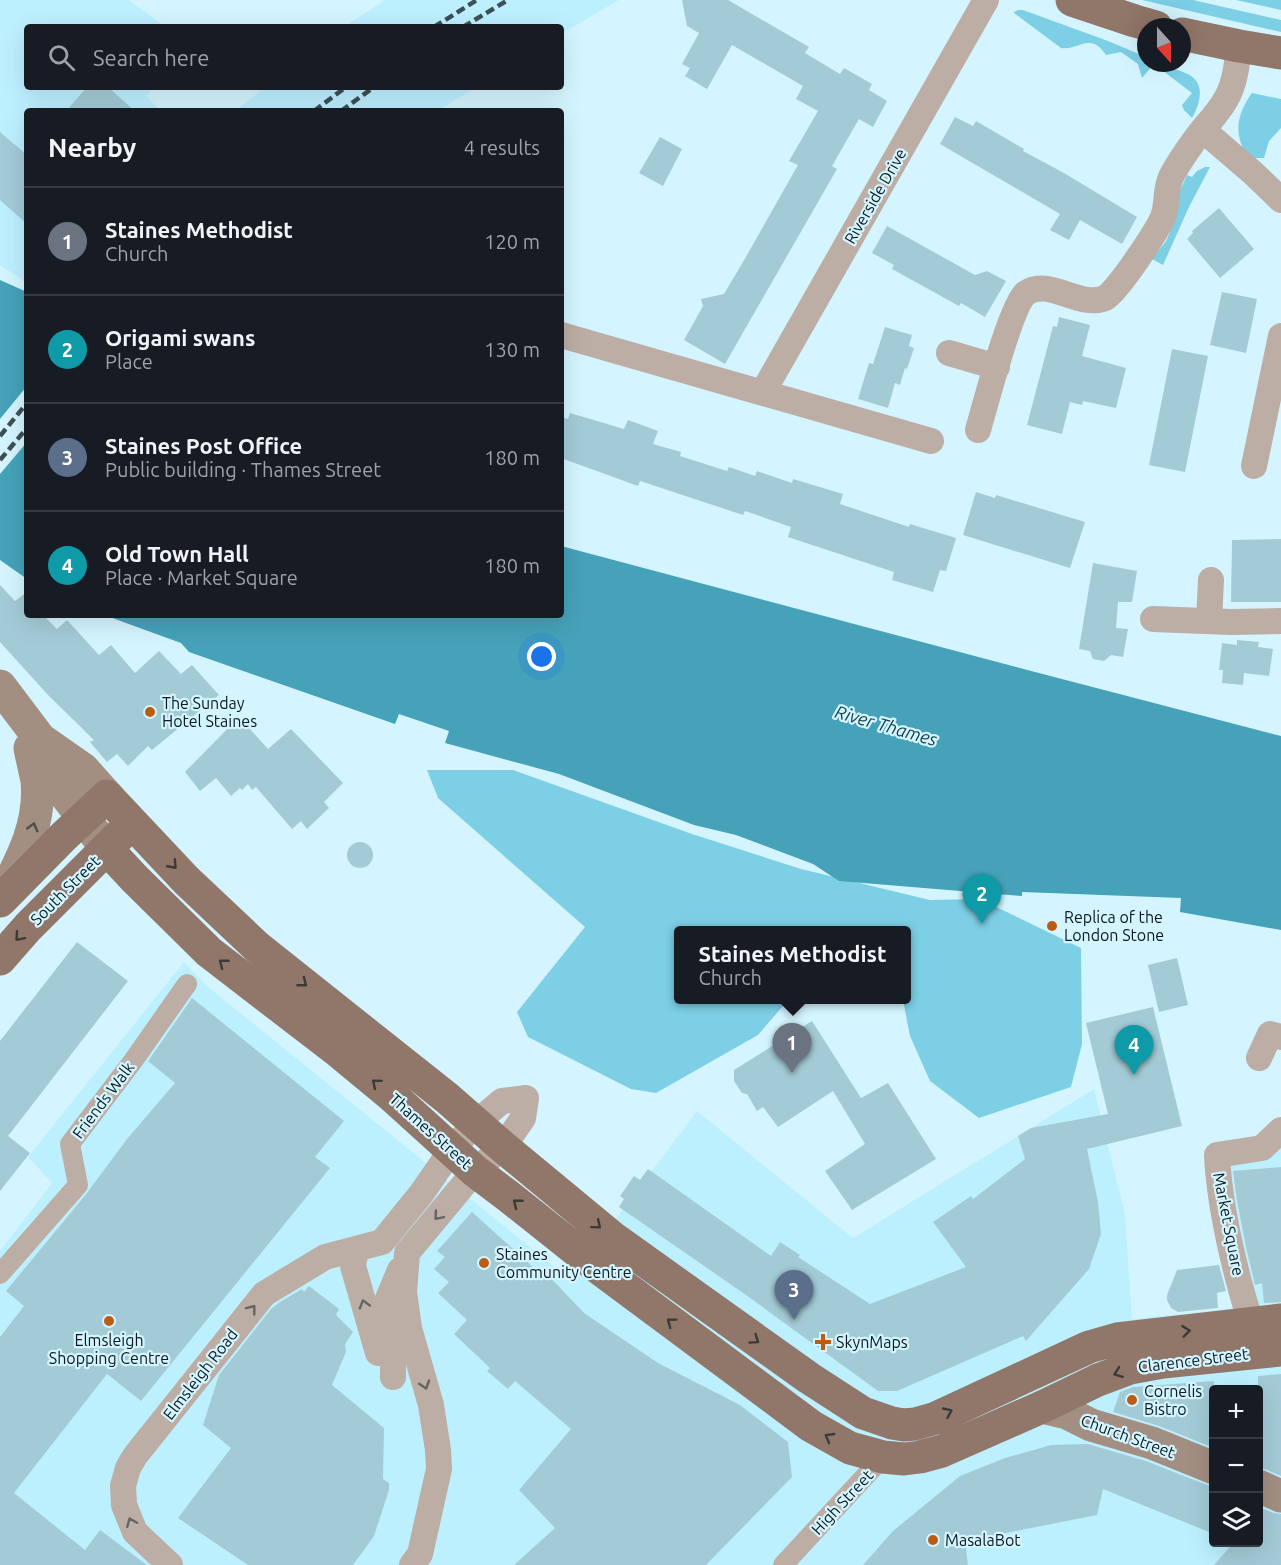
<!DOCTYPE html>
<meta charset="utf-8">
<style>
body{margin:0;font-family:Ubuntu,sans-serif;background:#242831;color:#f1f3f6}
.controls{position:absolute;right:18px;bottom:18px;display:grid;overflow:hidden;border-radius:6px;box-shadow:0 6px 24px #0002}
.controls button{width:54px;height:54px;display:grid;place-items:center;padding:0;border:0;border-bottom:2px solid #363941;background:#171b24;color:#f1f3f6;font:30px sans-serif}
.compass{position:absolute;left:1137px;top:18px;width:54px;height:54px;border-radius:50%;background:#171b24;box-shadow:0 6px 24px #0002;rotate:159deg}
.you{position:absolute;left:542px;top:657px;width:21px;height:21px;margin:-15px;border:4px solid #fff;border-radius:50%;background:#1a73e8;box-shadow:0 0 0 9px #1a73e833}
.badge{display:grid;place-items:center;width:39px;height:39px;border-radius:50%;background:#b45309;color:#fff;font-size:20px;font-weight:700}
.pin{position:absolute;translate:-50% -50px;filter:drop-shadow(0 2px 3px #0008)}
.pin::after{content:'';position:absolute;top:32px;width:21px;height:18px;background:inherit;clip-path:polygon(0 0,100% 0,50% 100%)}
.popup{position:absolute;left:674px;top:926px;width:237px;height:78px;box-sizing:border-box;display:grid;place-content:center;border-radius:6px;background:#171b24;filter:drop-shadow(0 2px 4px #0005);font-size:20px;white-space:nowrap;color:#9ea1a6}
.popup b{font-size:22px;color:#f1f3f6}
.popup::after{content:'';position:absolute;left:50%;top:100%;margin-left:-12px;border:12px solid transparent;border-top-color:#171b24}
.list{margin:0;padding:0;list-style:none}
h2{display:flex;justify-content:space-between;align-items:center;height:78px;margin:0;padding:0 24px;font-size:26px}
h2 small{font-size:20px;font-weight:400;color:#9ea1a6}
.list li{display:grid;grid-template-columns:39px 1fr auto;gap:18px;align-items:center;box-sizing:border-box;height:108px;padding:0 24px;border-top:2px solid #363941}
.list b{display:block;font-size:22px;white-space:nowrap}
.list p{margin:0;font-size:20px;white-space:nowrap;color:#9ea1a6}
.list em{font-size:20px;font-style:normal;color:#9ea1a6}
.icon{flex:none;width:33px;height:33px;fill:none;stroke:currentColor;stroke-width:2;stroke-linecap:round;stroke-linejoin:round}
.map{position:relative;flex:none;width:1281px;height:1565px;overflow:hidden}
.search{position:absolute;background:#171b24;box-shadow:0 6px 24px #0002;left:24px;top:24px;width:540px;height:66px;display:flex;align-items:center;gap:15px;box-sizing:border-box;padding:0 21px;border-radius:6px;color:#9ea1a6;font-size:22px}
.panel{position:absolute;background:#171b24;box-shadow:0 6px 24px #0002;left:24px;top:108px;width:540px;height:510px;border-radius:6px}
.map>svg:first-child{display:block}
.built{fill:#bdf0ff;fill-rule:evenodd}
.green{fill:#7ccfe5}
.water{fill:#45a2b9}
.pier{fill:#d4f5ff}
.building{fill:#a3cbd6}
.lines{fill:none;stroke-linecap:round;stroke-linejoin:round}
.pedestrian{stroke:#bcada5;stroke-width:20}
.minor{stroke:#bcada5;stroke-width:26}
.secondary{stroke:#a38e82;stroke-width:33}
.primary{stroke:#917769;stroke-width:33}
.rail{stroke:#3d5057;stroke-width:4.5;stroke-dasharray:9 4.5;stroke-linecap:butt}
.oneway{stroke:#4f4e4c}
.oneway2{stroke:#3a3b39}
.oneway3{stroke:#646462}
.poi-dot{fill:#bb5c14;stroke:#d4f5ff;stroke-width:2}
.labels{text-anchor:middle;stroke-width:4.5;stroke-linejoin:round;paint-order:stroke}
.street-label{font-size:16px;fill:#0b1a1f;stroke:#d4f5ff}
.poi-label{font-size:16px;fill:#0b1a1f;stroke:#d4f5ff;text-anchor:start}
.water-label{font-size:18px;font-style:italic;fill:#153f49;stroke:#d4f5ff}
</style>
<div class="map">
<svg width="1281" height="1565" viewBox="0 0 1281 1565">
<rect width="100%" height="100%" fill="#d4f5ff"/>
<path class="built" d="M 0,0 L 129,0 L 165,27 L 27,27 L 27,87 L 152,87 L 147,96 L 160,111 L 27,111 L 27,283 L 0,265 Z
M 385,0 L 619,0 L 561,34 L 561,27 L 344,27 Z
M 265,87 L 476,87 L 438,111 L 235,111 Z
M 184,962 L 207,986 L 566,1276 L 605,1233 L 697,1111 L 853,1238 L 1094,1089 L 1125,1214 L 1132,1319 L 1237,1308 L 1211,1145 L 1281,1137 L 1281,1565 L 0,1565 L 0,1251 L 52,1183 L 28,1157 ZM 1214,1390 L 1258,1390 L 1258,1542 L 1214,1542 Z"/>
<path class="green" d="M 1142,0 L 1193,0 L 1281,20 L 1281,32 Z
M 1236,0 L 1281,0 L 1281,10 Z
M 1018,10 L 1023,10 L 1108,41 L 1146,57 L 1146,63 C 1160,63 1165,65 1178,70 C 1182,72 1187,73 1191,76 C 1206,86 1199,106 1192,118 L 1184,110 L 1182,105 L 1192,93 L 1154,64 L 1142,78 L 1138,64 L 1121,52 L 1106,55 C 1090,31 1078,51 1061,48 L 1014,13 L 1014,12 Z
M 1252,93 L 1281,99 L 1281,128 L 1269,141 L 1264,158 L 1249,158 C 1233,136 1236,115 1252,93 Z
M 1205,167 L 1210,167 L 1189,207 L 1163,265 L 1152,259 L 1166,241 L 1170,232 L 1177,197 L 1187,175 L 1192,177 L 1197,171 Z
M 427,770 L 513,770 L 692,834 L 801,869 L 930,900 L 980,899 L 1081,948 L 1082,1044 L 1071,1087 L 979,1118 L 930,1081 L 910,1036 L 903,1000 L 906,1000 L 906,930 L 678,930 L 678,1000 L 788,1000 L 758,1035 L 656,1093 L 631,1089 L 528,1037 L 517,1012 L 585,927 L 438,798 Z"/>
<path class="water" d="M 0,280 L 27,292 L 27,579 L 0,560 Z
M 561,546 L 1035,672 L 1281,736 L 1281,930 L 1180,912 L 1181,898 L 1022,892 L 1022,896 L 839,881 L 813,864 L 736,835 L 694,825 L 559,774 L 445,743 L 449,731 L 399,714 L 395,724 L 189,652 L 181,643 L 104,615 L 561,615 Z"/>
<path class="pier" d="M 27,386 L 27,442 L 0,474 L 0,419 Z"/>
<path class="building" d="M 682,0 L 728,0 L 809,47 L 805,53 L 840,74 L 844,68 L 872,84 L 869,90 L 887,101 L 873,127 L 859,119 L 832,166 L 837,169 L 725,364 L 684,340 L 703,306 L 701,299 L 724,294 L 743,262 L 798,165 L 789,161 L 818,111 L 796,99 L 803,86 L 732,45 L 707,89 L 685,76 L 690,68 L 682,64 L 699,33 L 687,26 Z
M 87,87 L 108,87 L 135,111 L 66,111 Z
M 955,117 L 973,126 L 976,121 L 1024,149 L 1023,151 L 1064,173 L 1137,217 L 1122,244 L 1080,220 L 1069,240 L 1050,230 L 1060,214 L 940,144 Z
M 0,132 L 27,155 L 27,224 L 0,200 Z
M 660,137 L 682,149 L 663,186 L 639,173 Z
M 1219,208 L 1254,249 L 1220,278 L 1187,239 L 1193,233 L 1192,231 Z
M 887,226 L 975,275 L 987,271 L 1006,281 L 985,317 L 961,303 L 959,306 L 892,269 L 894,265 L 872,253 Z
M 1222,292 L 1257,299 L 1246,353 L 1210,345 Z
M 1059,317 L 1090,325 L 1082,356 L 1126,368 L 1116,408 L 1083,401 L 1082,405 L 1070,402 L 1062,434 L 1027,425 L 1053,326 L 1057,327 Z
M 885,327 L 912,335 L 909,346 L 914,348 L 907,369 L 905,368 L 900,385 L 895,383 L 888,408 L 858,399 L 869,363 L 873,364 Z
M 1172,349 L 1208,356 L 1185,472 L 1149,465 Z
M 570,413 L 624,429 L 628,420 L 658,431 L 653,444 L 681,452 L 680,456 L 727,471 L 729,467 L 755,476 L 757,471 L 792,483 L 793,479 L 843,494 L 840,504 L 909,527 L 910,524 L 956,538 L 946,571 L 940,570 L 933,592 L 892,580 L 894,572 L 788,537 L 791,527 L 745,511 L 743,515 L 640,481 L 638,486 L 561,458 L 561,417 L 568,419 Z
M 976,492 L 995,498 L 996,495 L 1085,522 L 1070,568 L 963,535 Z
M 1281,539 L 1281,602 L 1231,602 L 1232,540 Z
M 1093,563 L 1137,571 L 1132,602 L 1118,602 L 1116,628 L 1128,629 L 1123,657 L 1111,655 L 1104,661 L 1093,659 L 1090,651 L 1079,649 Z
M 0,585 L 15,601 L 27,592 L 27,615 L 43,615 L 57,629 L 67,620 L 99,655 L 111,645 L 135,673 L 159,651 L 181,674 L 192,665 L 219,695 L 152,750 L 148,746 L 128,766 L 117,754 L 107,762 L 90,742 L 94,740 L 49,696 L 0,642 Z
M 1237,640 L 1259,642 L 1258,647 L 1273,649 L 1269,676 L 1244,673 L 1243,685 L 1222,683 L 1223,670 L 1219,670 L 1222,643 L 1237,645 Z
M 239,717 L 268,749 L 291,729 L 343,783 L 324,802 L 329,808 L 307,829 L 301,821 L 292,829 L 256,787 L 252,790 L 248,784 L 242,790 L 240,788 L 231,796 L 216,778 L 200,791 L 185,772 Z
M347 855a13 13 0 1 1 26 0a13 13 0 1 1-26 0Z
M 77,942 L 128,981 L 8,1136 L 30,1153 L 0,1191 L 0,1041 Z
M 1177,958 L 1188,1005 L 1159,1012 L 1148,965 Z
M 192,998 L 344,1121 L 315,1157 L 330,1168 L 141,1401 L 107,1374 L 14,1493 L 85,1550 L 100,1530 L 147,1565 L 0,1565 L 0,1337 L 24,1306 L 6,1291 L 87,1193 L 127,1139 L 175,1083 L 148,1061 Z
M 1153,1007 L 1182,1126 L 1087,1149 L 1098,1202 L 1101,1234 L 1089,1269 L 1026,1341 L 1023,1336 L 897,1391 L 878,1391 L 746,1295 L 619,1207 L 624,1199 L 620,1196 L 634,1176 L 640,1180 L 648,1169 L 771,1256 L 780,1242 L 800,1255 L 798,1257 L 870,1304 L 966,1267 L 933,1222 L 971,1196 L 973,1199 L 1025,1159 L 1018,1136 L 1031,1128 L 1108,1114 L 1086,1023 Z
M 812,1021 L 861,1098 L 888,1083 L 936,1159 L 852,1210 L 825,1171 L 865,1144 L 833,1091 L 778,1127 L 763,1107 L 757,1111 L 747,1094 L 742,1093 L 734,1081 L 734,1070 Z
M 1281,1167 L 1281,1302 L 1264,1303 L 1262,1283 L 1255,1285 L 1246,1247 L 1237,1201 L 1233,1171 Z
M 472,1212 L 545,1278 L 548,1275 L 584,1313 L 658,1363 L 740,1405 L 788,1442 L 792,1477 L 706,1565 L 514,1565 L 555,1528 L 519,1490 L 571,1429 L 515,1381 L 508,1389 L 487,1371 L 490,1368 L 454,1334 L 467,1320 L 438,1293 L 449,1282 L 434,1269 L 445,1257 L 437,1251 Z
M 1219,1265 L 1226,1291 L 1217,1293 L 1218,1308 L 1178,1312 L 1171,1308 L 1167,1300 L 1167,1295 L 1177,1270 Z
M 309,1286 L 339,1309 L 336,1315 L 353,1332 L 345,1344 L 346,1352 L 332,1385 L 384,1428 L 383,1479 L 389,1483 L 389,1490 L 374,1536 L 353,1565 L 248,1565 L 178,1518 L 231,1448 L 203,1425 L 219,1375 L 271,1309 L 280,1302 L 302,1289 L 304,1292 Z
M 1281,1374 L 1281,1476 L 1265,1469 L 1258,1468 L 1258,1376 Z
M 1214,1381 L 1214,1448 L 1159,1426 L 1113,1412 L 1120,1392 L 1133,1387 Z
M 1088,1444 L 1146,1461 L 1207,1485 L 1214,1486 L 1214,1534 L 1103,1489 L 1097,1515 L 965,1541 L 968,1565 L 863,1565 L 893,1531 L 960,1476 L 1005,1458 L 1051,1445 Z
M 1258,1507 L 1274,1513 L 1281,1514 L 1281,1565 L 1214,1565 L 1234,1542 L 1258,1542 Z"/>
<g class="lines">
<path class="pedestrian" d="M 0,1274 L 78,1185 L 70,1144 L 133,1061 L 187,984
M 783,1565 L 883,1457"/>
<path class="minor" d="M 1203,130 L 1253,173 L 1281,200
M 561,335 L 931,441
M 949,353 L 997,367
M 763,392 L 986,0
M 978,430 C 985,406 1011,305 1026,293 C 1048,277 1080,309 1105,298 C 1117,292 1157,231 1163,217 C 1168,204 1165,189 1171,177 C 1178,163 1194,140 1204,128 C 1212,119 1220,110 1226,99 C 1235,84 1237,64 1239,46
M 1254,466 L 1281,336
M 1153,619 L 1231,622 L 1281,621
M 1209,621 L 1211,580
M 1259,1058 L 1270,1034 L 1281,1037
M 356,1249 L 353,1266 L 378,1353
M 1260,1337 C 1248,1319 1245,1303 1239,1282 C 1228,1240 1219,1198 1217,1155 L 1262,1148 L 1281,1130
M 393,1377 L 393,1354 L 389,1334 L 385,1306 L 400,1270
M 170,1565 L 135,1532 L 124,1505 L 123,1486 L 128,1468 L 135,1456 L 264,1294 L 325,1257 L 382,1242 L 421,1194 L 452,1149 L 476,1123 L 502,1101 L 526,1098 L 523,1118 L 503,1147 L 475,1171 L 407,1253 L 404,1292 L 409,1328 L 431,1405 L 438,1450 L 439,1469 L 420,1554 L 412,1565"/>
<path class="secondary" d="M 0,686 L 40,739 L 61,789 L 107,849
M 40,739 L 83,769 L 107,796
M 4,893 C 23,858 41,822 37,781 C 35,770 32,759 30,748
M 1042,1407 L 1067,1413 L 1091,1425 L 1152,1443 L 1214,1468
M 1258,1486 L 1281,1496"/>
<path class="primary" d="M 1072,0 L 1135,21 L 1156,27
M 1182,34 L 1239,46 L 1281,53
M 107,849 L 134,878 L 209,952 L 339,1052 L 391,1095 L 475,1171 L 508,1196 L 596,1266 L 811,1426 L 850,1448 L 883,1457 L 904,1459 L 920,1457 L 942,1451 L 1042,1407 L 1098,1380 L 1130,1368 L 1163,1362 L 1281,1350
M 0,901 L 63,837 L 107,796 L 186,880 L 257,947 L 447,1098 L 503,1147 L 613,1238 L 809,1378 L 863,1413 L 892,1423 L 904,1425 L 915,1424 L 936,1418 L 1089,1347 L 1117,1339 L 1281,1320
M 0,959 L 28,927 L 122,833"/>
<path class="rail" d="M 434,27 L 477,0
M 463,27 L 508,0
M 314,111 L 346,87
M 341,111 L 374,87
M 0,436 L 27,403
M 0,460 L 27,428"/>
</g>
<defs><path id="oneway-chevron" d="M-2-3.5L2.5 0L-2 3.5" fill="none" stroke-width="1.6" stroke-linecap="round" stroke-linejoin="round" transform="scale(1.5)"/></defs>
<use class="oneway" href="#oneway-chevron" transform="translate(33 827) rotate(-75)"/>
<g class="oneway2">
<use href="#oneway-chevron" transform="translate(173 865) rotate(48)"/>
<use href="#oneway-chevron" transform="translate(19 937) rotate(131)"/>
<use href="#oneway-chevron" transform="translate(223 963) rotate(-142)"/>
<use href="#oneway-chevron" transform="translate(303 983) rotate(38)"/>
<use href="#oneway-chevron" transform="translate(376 1083) rotate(-140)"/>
<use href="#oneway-chevron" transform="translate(517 1203) rotate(-141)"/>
<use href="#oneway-chevron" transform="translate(597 1225) rotate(40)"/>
<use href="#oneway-chevron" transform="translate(671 1322) rotate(-143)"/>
<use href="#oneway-chevron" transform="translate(1186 1331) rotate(-7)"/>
<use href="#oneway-chevron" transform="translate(755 1340) rotate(35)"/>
<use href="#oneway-chevron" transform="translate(1118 1373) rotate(160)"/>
<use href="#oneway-chevron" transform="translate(948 1412) rotate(-25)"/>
<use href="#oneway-chevron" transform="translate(829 1437) rotate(-150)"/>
</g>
<g class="oneway3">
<use href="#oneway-chevron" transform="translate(438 1216) rotate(130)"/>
<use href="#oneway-chevron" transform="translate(364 1304) rotate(-106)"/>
<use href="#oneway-chevron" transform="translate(252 1309) rotate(-52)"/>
<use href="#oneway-chevron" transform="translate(425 1385) rotate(72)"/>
<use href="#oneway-chevron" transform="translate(131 1522) rotate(-112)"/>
</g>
<g class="poi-dot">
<circle cx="150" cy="712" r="6"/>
<circle cx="1052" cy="926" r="6"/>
<circle cx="484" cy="1263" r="6"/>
<circle cx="109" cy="1321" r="6"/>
<path d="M820 1333h6v6h6v6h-6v6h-6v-6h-6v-6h6z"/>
<circle cx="1132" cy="1400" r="6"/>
<circle cx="933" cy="1540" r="6"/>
</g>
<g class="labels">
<g class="street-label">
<text transform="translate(875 196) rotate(-60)" y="6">Riverside Drive</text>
<text transform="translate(65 890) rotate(-45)" y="6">South Street</text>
<text transform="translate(103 1100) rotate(-53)" y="6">Friends Walk</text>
<text transform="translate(431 1131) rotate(42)" y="6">Thames Street</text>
<text transform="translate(1229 1224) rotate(79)" y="6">Market Square</text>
<text transform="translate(1193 1360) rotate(-7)" y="6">Clarence Street</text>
<text transform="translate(200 1374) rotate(-52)" y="6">Elmsleigh Road</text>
<text transform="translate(1128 1436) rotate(20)" y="6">Church Street</text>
<text transform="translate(842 1502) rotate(-47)" y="6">High Street</text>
</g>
<g class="poi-label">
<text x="162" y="709">The Sunday<tspan x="162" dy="18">Hotel Staines</tspan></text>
<text x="1064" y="923">Replica of the<tspan x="1064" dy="18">London Stone</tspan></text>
<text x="496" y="1260">Staines<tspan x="496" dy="18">Community Centre</tspan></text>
<text x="109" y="1346" text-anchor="middle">Elmsleigh<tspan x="109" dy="18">Shopping Centre</tspan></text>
<text x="836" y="1348">SkynMaps</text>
<text x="1144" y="1397">Cornelis<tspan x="1144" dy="18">Bistro</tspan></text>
<text x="945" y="1546">MasalaBot</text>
</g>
<g class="water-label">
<text transform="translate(886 726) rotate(16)" y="6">River Thames</text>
</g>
</g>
</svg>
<div class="controls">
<button>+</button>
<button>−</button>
<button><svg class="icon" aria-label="layers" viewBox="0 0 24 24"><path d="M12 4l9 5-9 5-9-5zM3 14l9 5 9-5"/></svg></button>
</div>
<svg class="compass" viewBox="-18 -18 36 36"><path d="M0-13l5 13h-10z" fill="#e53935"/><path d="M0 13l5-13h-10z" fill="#9ea1a6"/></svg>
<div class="you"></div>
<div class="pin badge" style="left:792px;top:1073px;background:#6b7280">1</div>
<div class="popup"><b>Staines Methodist</b>Church</div>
<div class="pin badge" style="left:982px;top:924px;background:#0f9aa8">2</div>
<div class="pin badge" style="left:794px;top:1320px;background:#5c6f8a">3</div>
<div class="pin badge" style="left:1134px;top:1075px;background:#0f9aa8">4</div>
<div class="search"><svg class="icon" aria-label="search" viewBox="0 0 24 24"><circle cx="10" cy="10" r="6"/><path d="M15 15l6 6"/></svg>Search here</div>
<section class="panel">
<h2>Nearby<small>4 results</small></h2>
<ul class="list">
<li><span class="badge" style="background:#6b7280">1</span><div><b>Staines Methodist</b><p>Church</p></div><em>120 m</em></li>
<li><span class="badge" style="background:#0f9aa8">2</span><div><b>Origami swans</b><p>Place</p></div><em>130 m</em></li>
<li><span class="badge" style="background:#5c6f8a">3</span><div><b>Staines Post Office</b><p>Public building · Thames Street</p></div><em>180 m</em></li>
<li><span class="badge" style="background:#0f9aa8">4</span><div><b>Old Town Hall</b><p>Place · Market Square</p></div><em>180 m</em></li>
</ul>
</section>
</div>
